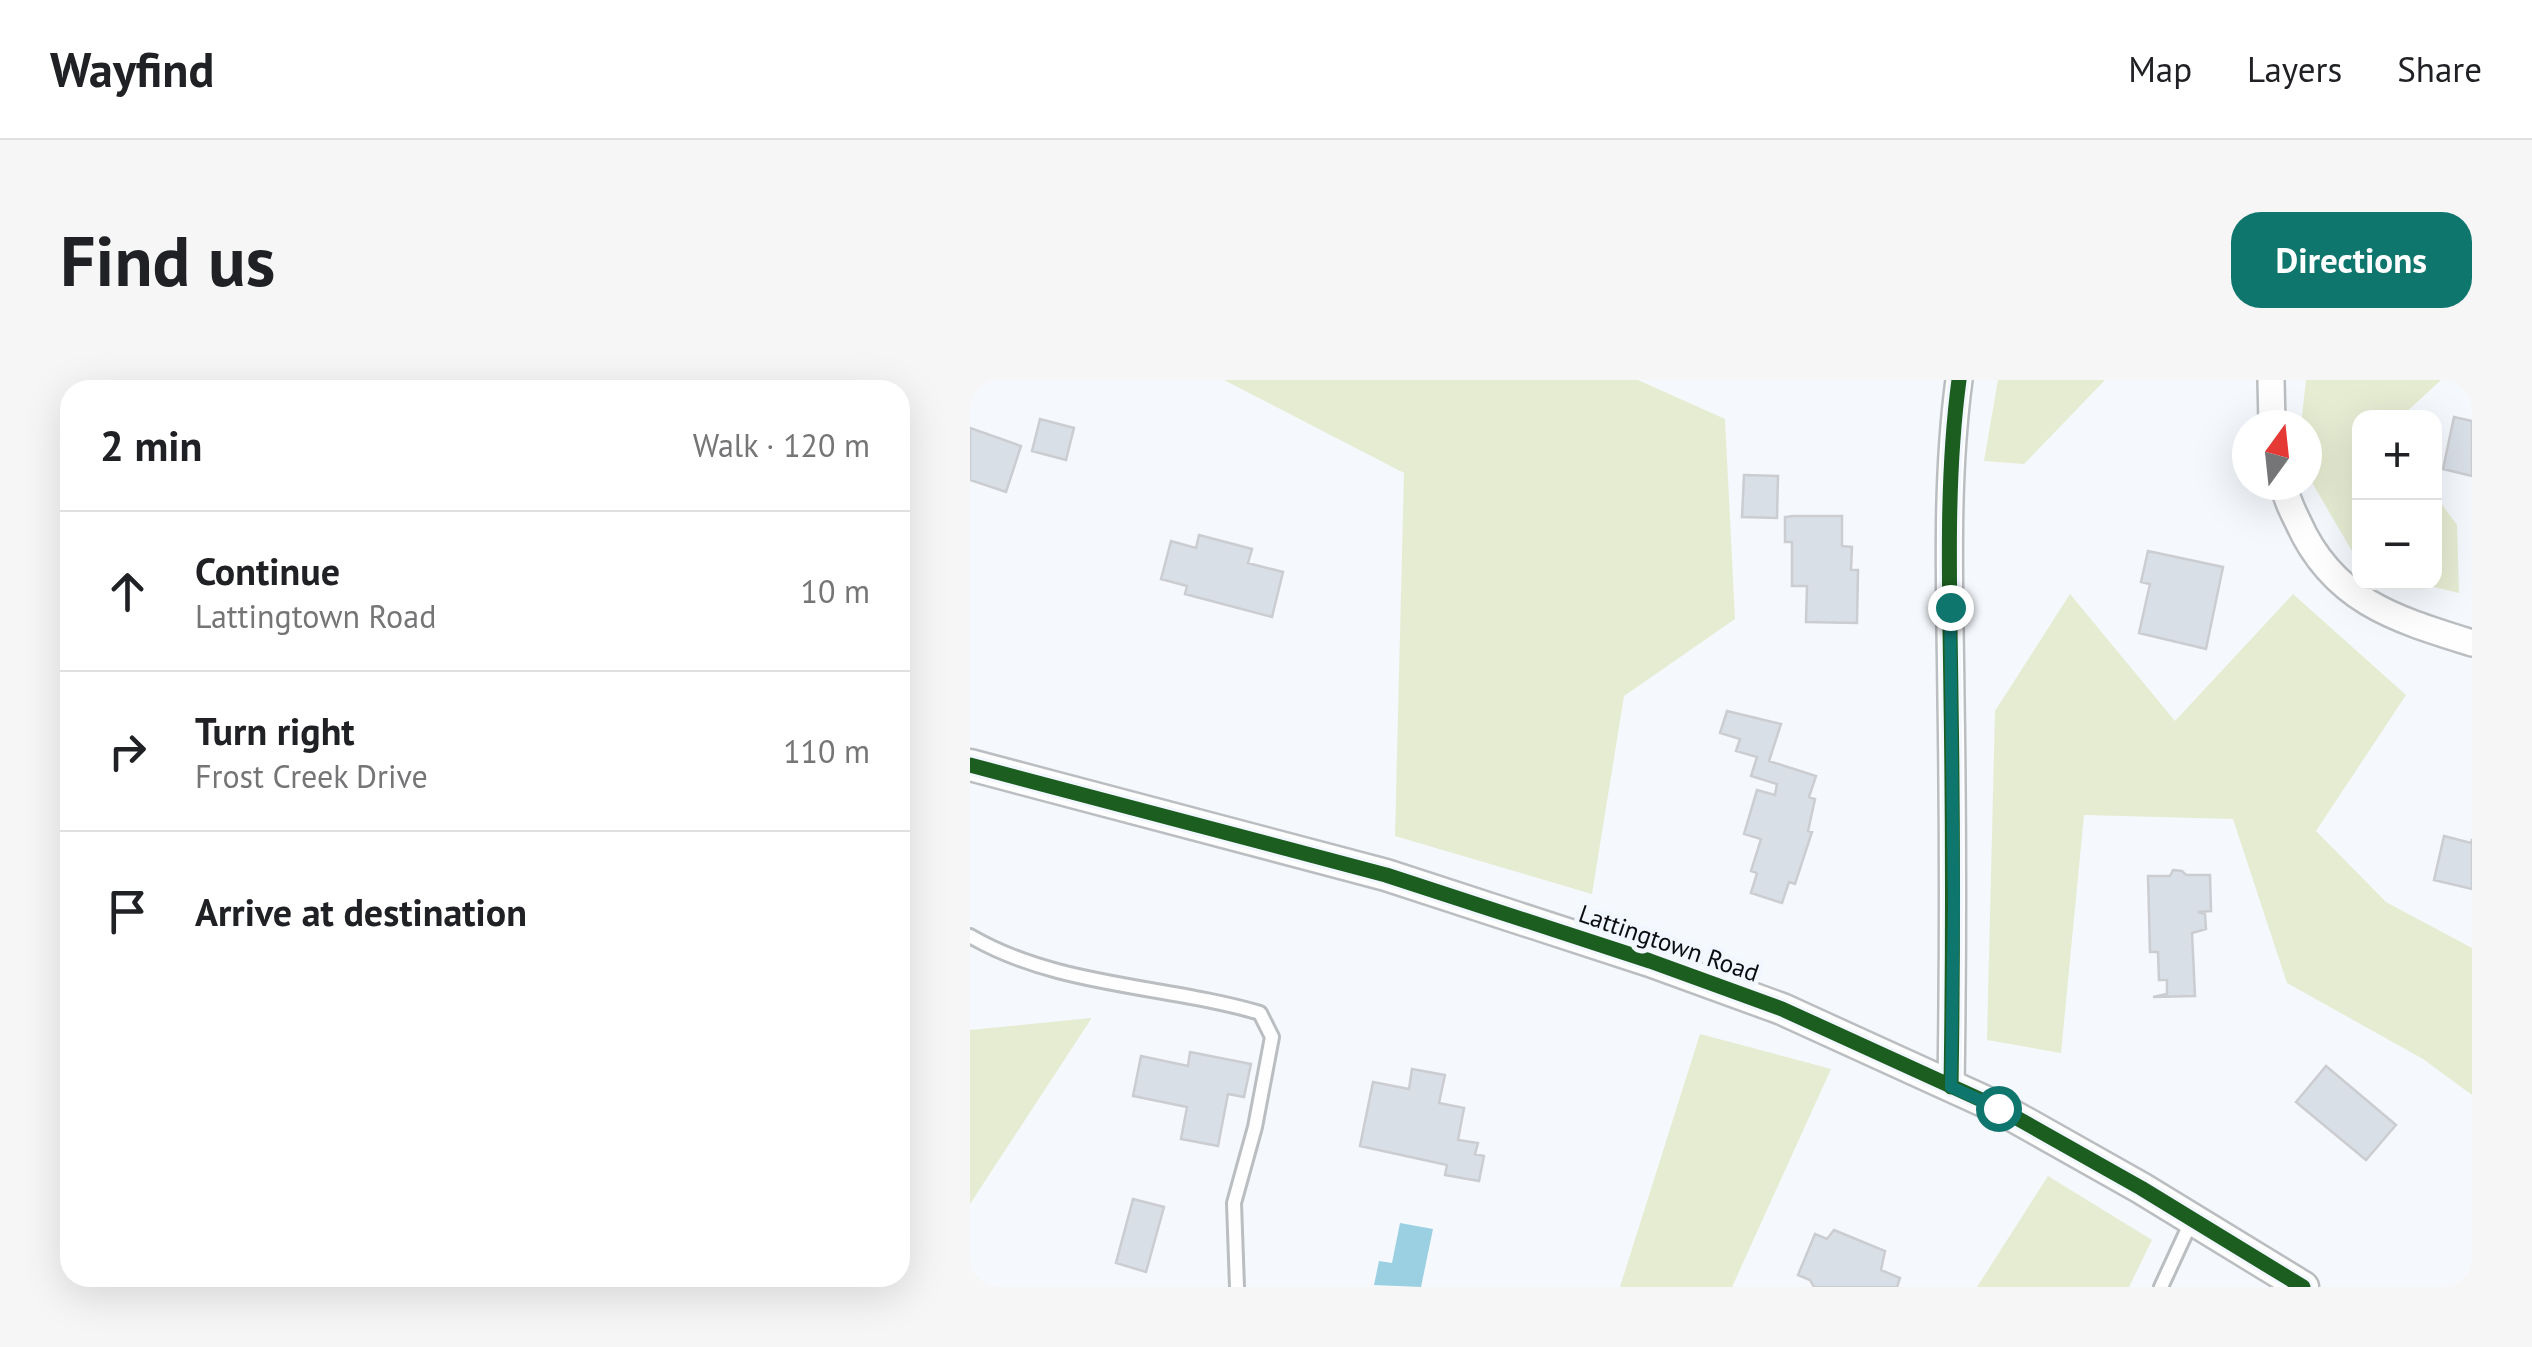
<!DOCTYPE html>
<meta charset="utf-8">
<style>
body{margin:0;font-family:"PT Sans",sans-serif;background:#f6f6f6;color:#202124}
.controls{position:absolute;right:30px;top:30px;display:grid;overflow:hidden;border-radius:20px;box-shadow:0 10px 40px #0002}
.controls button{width:90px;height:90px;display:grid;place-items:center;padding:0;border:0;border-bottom:2px solid #e0e0e0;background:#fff;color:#202124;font:50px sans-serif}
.compass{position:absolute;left:1262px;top:30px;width:90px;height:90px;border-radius:50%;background:#fff;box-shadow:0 10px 40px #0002;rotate:15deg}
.stop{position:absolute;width:30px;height:30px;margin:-22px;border:8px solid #0f766e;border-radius:50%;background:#fff}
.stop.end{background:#0f766e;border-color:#fff;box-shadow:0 2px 10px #0008}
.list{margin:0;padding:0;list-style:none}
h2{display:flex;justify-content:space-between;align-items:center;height:130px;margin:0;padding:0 40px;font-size:42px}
h2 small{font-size:32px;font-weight:400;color:#757577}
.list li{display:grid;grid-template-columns:65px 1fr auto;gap:30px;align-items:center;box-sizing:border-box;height:160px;padding:0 40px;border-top:2px solid #e0e0e0}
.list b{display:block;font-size:38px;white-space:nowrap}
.list p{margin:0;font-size:32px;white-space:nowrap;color:#757577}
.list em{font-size:32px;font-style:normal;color:#757577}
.icon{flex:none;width:55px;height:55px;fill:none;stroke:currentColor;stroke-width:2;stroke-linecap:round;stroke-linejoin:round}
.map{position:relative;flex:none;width:1502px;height:907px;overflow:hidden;border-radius:30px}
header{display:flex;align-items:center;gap:60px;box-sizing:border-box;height:140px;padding:0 50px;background:#fff;border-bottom:2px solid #e0e0e0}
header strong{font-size:48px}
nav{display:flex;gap:55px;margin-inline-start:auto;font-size:35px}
.intro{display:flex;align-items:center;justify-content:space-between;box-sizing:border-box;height:240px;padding:0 60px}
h1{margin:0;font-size:70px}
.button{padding:25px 45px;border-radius:30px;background:#0f766e;color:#fff;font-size:35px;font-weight:700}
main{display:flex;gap:60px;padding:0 60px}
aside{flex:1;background:#fff;border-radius:30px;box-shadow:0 10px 40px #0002}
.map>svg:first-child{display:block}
.green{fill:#e6ecd2}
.water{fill:#9ad0e1}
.building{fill:#d9dfe7;stroke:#cbcdd1;stroke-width:2.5}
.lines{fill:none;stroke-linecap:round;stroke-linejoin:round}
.service-casing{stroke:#bbbec1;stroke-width:18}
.minor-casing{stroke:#bbbec1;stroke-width:30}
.tertiary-casing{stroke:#bbbec1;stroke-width:35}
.service{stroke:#fefeff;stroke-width:12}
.minor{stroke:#fefeff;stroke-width:25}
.tertiary{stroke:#fefeff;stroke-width:30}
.cycleway-casing{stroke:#f2f7ff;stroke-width:21}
.cycleway{stroke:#1b5e20;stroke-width:15}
.route{stroke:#0f766e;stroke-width:12}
.labels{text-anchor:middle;stroke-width:10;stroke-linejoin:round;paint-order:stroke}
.street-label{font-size:25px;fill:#0a0c0f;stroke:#f2f7ff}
</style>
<header>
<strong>Wayfind</strong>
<nav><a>Map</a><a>Layers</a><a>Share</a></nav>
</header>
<div class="intro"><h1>Find us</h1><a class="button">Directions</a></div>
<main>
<aside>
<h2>2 min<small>Walk · 120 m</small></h2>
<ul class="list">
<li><svg class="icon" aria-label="ahead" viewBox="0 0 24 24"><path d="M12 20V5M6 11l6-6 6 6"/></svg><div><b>Continue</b><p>Lattingtown Road</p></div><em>10 m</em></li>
<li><svg class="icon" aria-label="right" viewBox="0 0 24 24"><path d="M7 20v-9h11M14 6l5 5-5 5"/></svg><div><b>Turn right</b><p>Frost Creek Drive</p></div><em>110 m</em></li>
<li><svg class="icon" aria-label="arrive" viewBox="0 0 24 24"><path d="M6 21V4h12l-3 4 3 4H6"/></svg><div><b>Arrive at destination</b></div></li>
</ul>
</aside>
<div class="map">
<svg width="1502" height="907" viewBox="0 0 1502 907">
<rect width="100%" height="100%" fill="#f5f8fc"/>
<path class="green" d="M 254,0 L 668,0 L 755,39 L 765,239 L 654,316 L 622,514 L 425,456 L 434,93 Z
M 1028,0 L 1135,0 L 1054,84 L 1014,81 Z
M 1336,0 L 1471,0 L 1431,37 L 1390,38 L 1389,183 L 1337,94 L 1337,45 L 1331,45 Z
M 1465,115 L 1487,145 L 1489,213 L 1448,203 L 1464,202 Z
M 1100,214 L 1205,341 L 1323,214 L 1436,315 L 1346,451 L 1416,522 L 1502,568 L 1502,715 L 1453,679 L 1317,603 L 1263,439 L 1114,435 L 1091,673 L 1017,660 L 1025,331 Z
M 121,638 L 121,639 L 0,824 L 0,650 Z
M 730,654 L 861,689 L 762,907 L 650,907 Z
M 1078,796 L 1182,860 L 1159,907 L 1007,907 Z"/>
<path class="water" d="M 430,843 L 463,849 L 451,907 L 404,905 L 409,881 L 422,883 Z"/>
<path class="building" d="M 1484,37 L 1502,41 L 1502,96 L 1473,89 Z
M 70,39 L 104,48 L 96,80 L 62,71 Z
M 0,48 L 51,66 L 36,112 L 0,100 Z
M 774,95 L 808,96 L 807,138 L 772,137 Z
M 823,136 L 872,136 L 872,166 L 882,167 L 881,190 L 888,190 L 887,243 L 836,242 L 837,206 L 822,206 L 822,162 L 815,162 L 815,137 Z
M 229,155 L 282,169 L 278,183 L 313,192 L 302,237 L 215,214 L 217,206 L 191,199 L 201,161 L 226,168 Z
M 1178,171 L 1253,187 L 1236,269 L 1169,253 L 1180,204 L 1171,202 Z
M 757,331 L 811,344 L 799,381 L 846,396 L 839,417 L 845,419 L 838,451 L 842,452 L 825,504 L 819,502 L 812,523 L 781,513 L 787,493 L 781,491 L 791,459 L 774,454 L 787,410 L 805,415 L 807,404 L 781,396 L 787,377 L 766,371 L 770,359 L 750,353 Z
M 1474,456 L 1501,463 L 1502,459 L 1502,509 L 1464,500 Z
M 1203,490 L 1212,491 L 1216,495 L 1240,495 L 1241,531 L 1228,532 L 1235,534 L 1236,549 L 1222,553 L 1225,616 L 1183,617 L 1197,614 L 1197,600 L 1189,600 L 1188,572 L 1180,572 L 1178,496 L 1200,496 Z
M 220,672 L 281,684 L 274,717 L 258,714 L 248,766 L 211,759 L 217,727 L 163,716 L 171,676 L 218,686 Z
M 1356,686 L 1426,745 L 1396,780 L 1326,722 Z
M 442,689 L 475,695 L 469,723 L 494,728 L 488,760 L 508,763 L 505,774 L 514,776 L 509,801 L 475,795 L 477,785 L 390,766 L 403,702 L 439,709 Z
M 163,819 L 194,827 L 176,892 L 146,883 Z
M 864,850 L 915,871 L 911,890 L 930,898 L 927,907 L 844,907 L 840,900 L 828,895 L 845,854 L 857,859 Z"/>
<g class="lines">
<defs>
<path id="service" d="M 0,556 C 87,607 195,605 290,633 L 302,657 L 285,747 L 264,823 L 267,907
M 1191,907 L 1221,842"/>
<path id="minor" d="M 1301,0 L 1302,45
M 1314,105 C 1316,118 1322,130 1328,142 C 1363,221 1425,239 1502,263
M 981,707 C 983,577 983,448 981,319 C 980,214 975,104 989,0"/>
<path id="tertiary" d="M 0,385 L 416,495 L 680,581 L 812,629 L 1029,728 L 1171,808 L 1333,907"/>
</defs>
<use href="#service" class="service-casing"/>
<use href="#minor" class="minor-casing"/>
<use href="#tertiary" class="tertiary-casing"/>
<use href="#service" class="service"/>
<use href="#minor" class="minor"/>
<use href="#tertiary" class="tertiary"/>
<defs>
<path id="cycleway" d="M 0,385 L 416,495 L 680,581 L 812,629 L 1029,728 L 1171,808 L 1333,907
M 981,707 C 983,577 983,448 981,319 C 980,214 975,104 989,0"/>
</defs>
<use href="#cycleway" class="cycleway-casing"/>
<use href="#cycleway" class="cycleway"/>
</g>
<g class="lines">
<path class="route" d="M 980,227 L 984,524 L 981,707 L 1028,728"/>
</g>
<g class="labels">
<g class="street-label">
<text transform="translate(699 563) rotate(19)" y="9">Lattingtown Road</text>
</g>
</g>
</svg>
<div class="controls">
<button>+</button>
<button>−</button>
</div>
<svg class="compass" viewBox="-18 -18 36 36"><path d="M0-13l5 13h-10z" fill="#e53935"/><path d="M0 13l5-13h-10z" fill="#757577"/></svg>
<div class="stop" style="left:1028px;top:728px"></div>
<div class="stop end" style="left:980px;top:227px"></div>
</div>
</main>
